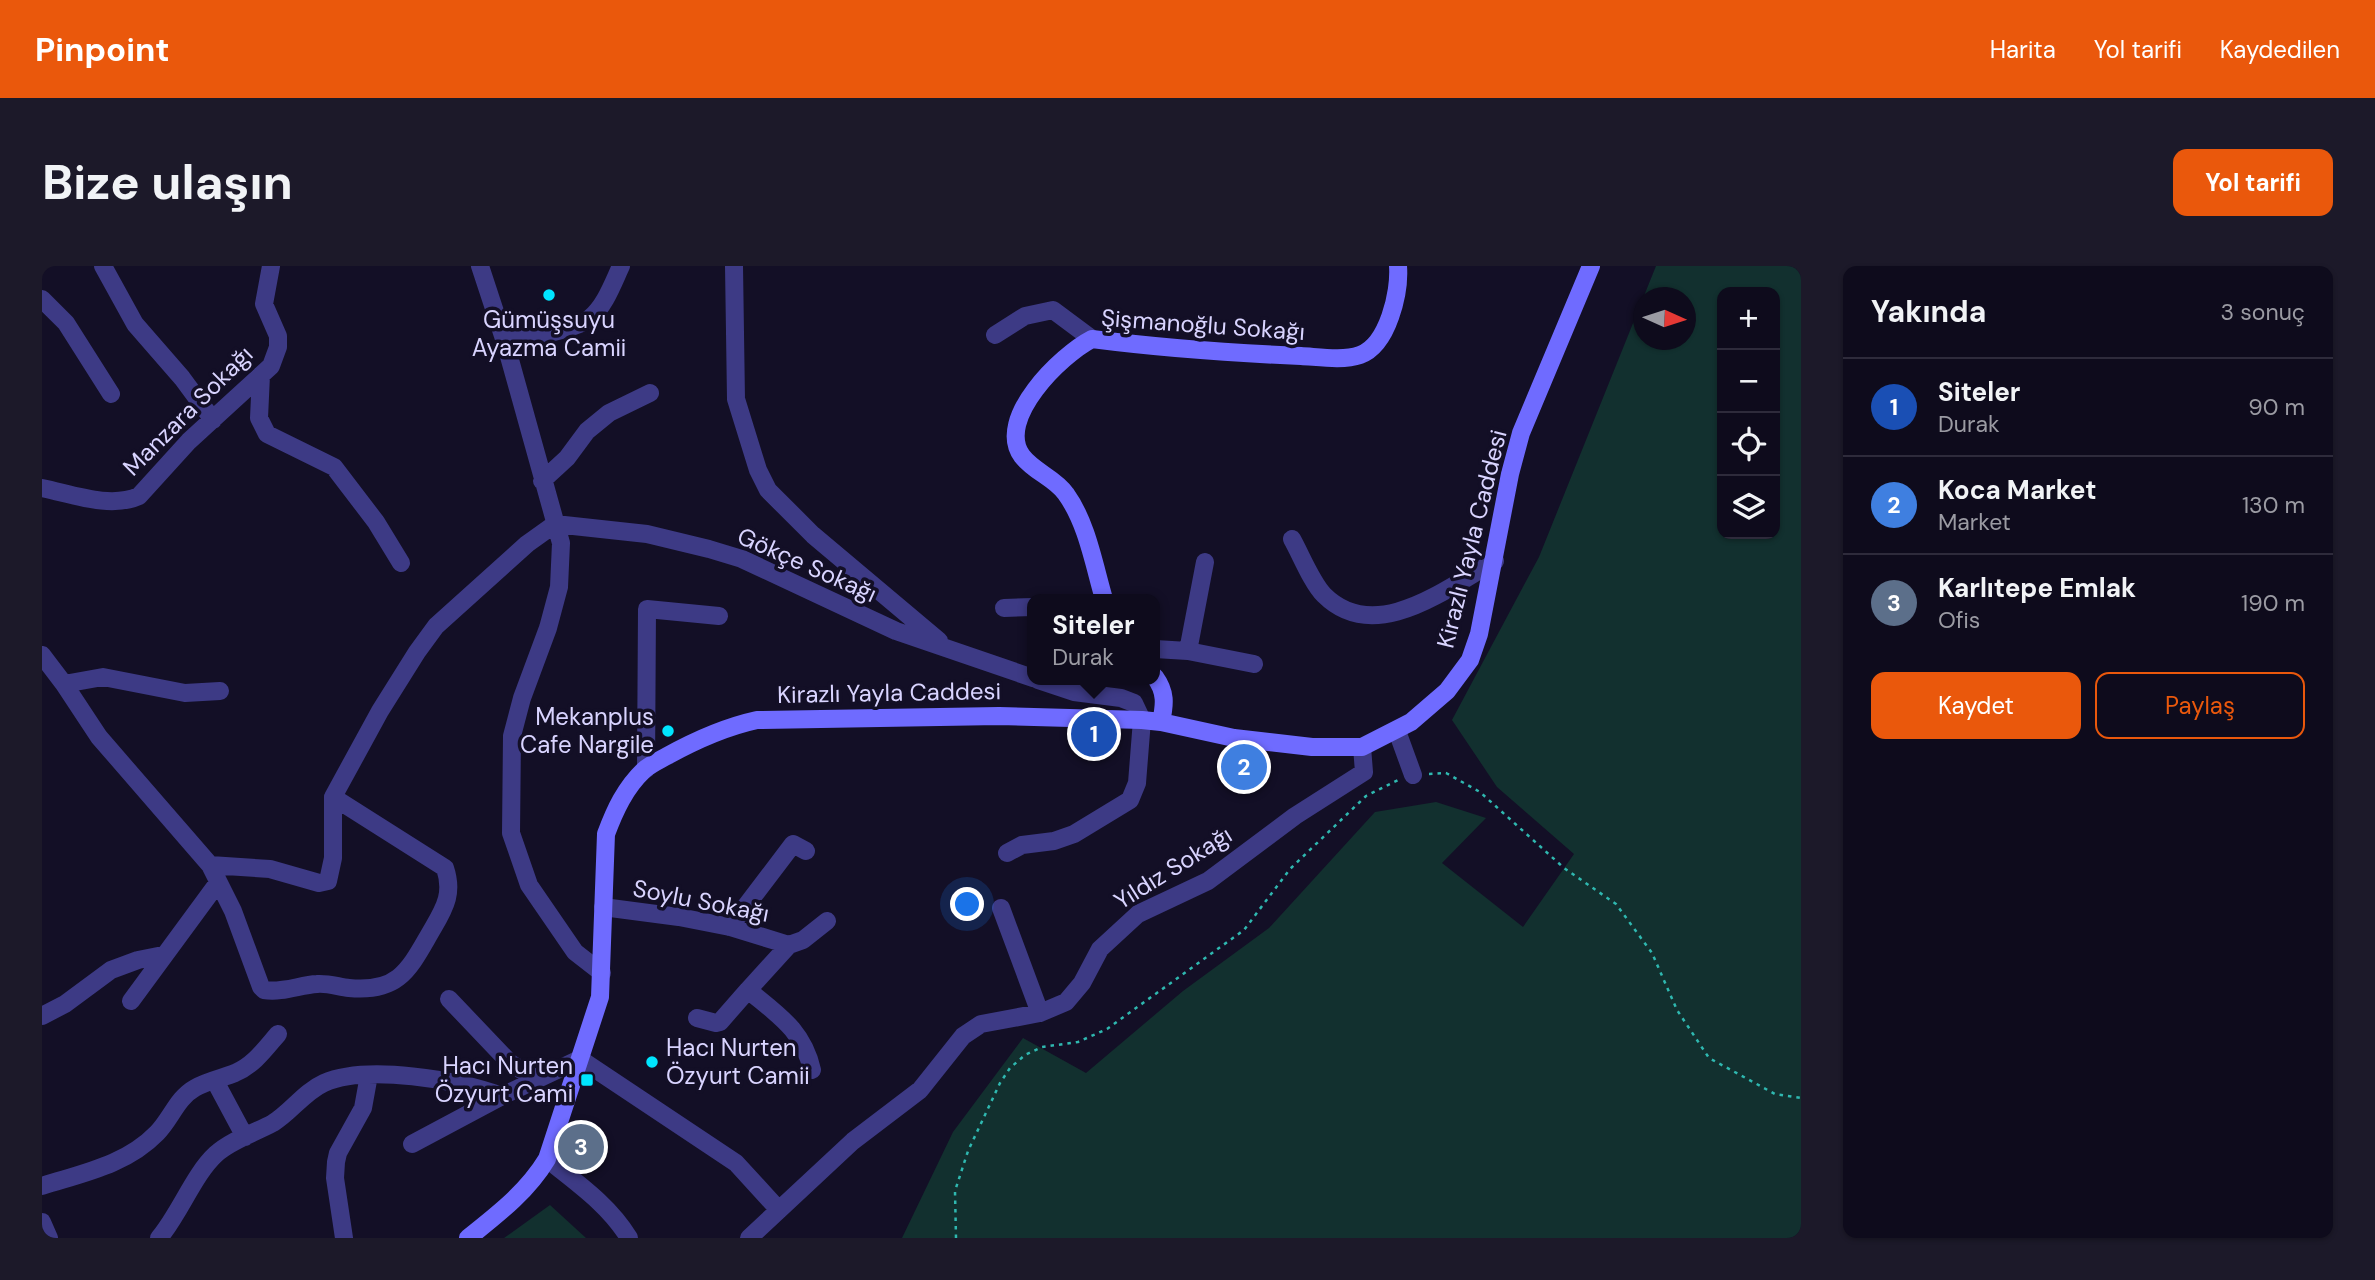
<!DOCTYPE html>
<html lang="tr">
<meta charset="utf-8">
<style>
body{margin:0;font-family:"DM Sans",sans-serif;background:#1c1929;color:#f1f3f6}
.controls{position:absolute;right:21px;top:21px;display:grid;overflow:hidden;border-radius:14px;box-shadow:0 2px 5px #0004}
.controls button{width:63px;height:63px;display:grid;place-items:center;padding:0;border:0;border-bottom:2px solid #2e2b3b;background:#0e0b1c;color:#f1f3f6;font:35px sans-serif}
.compass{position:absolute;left:1591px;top:21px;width:63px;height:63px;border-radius:50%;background:#0e0b1c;box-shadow:0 2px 5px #0004;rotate:93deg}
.you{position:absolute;left:926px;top:639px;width:24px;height:24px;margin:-18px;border:5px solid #fff;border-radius:50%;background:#1a73e8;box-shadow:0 0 0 10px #1a73e833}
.badge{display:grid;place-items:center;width:46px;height:46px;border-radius:50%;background:#ea580c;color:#fff;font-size:23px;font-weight:700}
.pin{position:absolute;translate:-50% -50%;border:4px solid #fff;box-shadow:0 2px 7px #0006}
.popup{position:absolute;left:985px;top:328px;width:133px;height:91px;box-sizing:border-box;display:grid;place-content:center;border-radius:14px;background:#0e0b1c;filter:drop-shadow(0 2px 5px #0005);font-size:23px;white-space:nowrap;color:#9b9ba3}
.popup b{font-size:26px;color:#f1f3f6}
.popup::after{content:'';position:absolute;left:50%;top:100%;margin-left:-14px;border:14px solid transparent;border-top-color:#0e0b1c}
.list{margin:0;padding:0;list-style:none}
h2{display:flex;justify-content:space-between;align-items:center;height:91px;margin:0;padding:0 28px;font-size:30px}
h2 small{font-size:23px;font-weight:400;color:#9b9ba3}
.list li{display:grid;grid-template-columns:46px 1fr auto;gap:21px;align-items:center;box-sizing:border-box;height:98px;padding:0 28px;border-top:2px solid #2e2b3b}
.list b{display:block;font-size:26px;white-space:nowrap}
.list p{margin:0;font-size:23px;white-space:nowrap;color:#9b9ba3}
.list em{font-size:23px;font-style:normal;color:#9b9ba3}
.actions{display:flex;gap:14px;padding:21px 28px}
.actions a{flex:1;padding:16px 0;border:2px solid #ea580c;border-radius:14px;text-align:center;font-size:24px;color:#ea580c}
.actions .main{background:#ea580c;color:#fff}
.icon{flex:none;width:38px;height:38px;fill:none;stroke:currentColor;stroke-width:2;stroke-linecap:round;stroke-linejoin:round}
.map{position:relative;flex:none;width:1759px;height:972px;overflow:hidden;border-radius:14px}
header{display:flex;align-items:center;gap:42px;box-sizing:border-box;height:98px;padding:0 35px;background:#ea580c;color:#fff}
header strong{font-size:33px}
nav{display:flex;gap:38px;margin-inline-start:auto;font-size:24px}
.intro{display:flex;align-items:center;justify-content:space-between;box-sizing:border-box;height:168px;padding:0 42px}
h1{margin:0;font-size:49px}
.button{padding:18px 32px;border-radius:14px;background:#ea580c;color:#fff;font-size:24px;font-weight:700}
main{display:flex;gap:42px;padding:0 42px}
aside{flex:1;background:#0e0b1c;border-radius:14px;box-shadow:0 2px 5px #0004}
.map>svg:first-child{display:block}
.green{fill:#12302f;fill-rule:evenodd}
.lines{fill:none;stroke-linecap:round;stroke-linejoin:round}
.path{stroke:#2fb8b0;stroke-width:2.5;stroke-dasharray:3.5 5;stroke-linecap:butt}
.street{stroke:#3d3a85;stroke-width:18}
.secondary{stroke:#6f6bff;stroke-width:18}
.poi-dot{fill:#00e5ff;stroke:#130f26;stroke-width:2.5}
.labels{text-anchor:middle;stroke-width:7;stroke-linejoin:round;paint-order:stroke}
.poi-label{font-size:24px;fill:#d9d4ff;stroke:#130f26;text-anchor:end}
.street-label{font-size:24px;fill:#d9d4ff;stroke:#130f26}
</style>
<header>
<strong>Pinpoint</strong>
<nav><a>Harita</a><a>Yol tarifi</a><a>Kaydedilen</a></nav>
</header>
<div class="intro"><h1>Bize ulaşın</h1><a class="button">Yol tarifi</a></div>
<main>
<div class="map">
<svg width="1759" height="972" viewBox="0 0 1759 972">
<rect width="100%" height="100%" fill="#130f26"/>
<path class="green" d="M 1614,0 L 1759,0 L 1759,972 L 860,972 L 911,866 L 981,772 L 1044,807 L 1141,725 L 1227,662 L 1333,546 L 1394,536 L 1444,552 L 1400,597 L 1481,661 L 1532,588 L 1455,521 L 1410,454 L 1497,291 ZM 1680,26 L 1733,26 L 1733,268 L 1680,268 ZM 1602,32 L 1644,32 L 1644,74 L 1602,74 Z
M 508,939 L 544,972 L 462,972 Z"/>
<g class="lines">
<path class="path" d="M 1387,508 L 1404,507 L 1438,526 L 1522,602 L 1574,638 L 1610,687 L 1635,744 L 1667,792 L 1733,828 L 1759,832
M 914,972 L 913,925 L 926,885 L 958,817 L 968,802 L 983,789 L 1000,781 L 1036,776 L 1065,763 L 1202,664 L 1248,603 L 1324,530 L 1356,514"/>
<path class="street" d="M 61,0 L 93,58 L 140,112 L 171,154
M 438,0 L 463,76 L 519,277 L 517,321 L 506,362 L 480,432 L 470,470 L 469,567 L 487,619 L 533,686 L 560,707
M 692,0 L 694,133 L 716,204 L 726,224 L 771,269 L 897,375
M 0,33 L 24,57 L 69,128
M 953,69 L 983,50 L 1011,44 L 1050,73
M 463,76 C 482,72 535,64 548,52 C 563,40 571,17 579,0
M 219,109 L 217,152 L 225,168 L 292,201 L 334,256 L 359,297
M 500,215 L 525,192 L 545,165 L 567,147 L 608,127
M 0,222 C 30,228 68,243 97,230 L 147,175 L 229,100 L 236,81 L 236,70 L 222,38 L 229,0
M 1250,273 C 1259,289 1270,317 1282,329 C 1333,380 1405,322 1453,295
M 962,342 L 991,341
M 1113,383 L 1146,385 L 1212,398
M 1146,385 L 1163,296
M 0,389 L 22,418 L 57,471 L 168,599 L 228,603 L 277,617 L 286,615 L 291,592 L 291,531 L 338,445 L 375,386 L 394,360 L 485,278 L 513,258 L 605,268 L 667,283 L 700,293 L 854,365 L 991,412
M 22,418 L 61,411 L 143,427 L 178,425
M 1355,465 L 1371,509
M 604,503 L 605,343 L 677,350
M 965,587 L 980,579 L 1012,575 L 1032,568 L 1088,534 L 1095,517 L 1100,454 L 1092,437 L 1079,432 L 1032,426 L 996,414
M 168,599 L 191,645 L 219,721 L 222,724 C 240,727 258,719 275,718 C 286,717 297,721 307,722 C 359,727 368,701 391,662 C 404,640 411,626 403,602 L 291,531
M 561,641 L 637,651 L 688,661 L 747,679 L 761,674 L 785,655
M 959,642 L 998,747
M 688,661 L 751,578 L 764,585
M 747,679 L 706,724 C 736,749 761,764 770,804
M 407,733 L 468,797 L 494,813
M 89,735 L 175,618
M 0,750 L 23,738 L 69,704 L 96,694 L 121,689
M 655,752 L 674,757 L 678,756 L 706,724
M 173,815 L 203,871
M 370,878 L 460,830 L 538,793 L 694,897 L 737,944
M 505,893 C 535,917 567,939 587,972
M 0,920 C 41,907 84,899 115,867 C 129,853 135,832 153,822 C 165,815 180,812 193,807 C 212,799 223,783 236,768
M 0,956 L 7,972
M 117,972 C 138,947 152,908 174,888 C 189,874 213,867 231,857 C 249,846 262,826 282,817 C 325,798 416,814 460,830
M 302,972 L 293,912 L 294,896 L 296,887 L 321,842 L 327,809
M 707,972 L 811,875 L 878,824 L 921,770 L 939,758 L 998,747 L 1024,736 L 1040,717 L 1058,683 L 1096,648 L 1166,615 L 1253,550 L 1322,506 L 1320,481"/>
<path class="secondary" d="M 1062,333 C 1052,299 1045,257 1024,228 C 1013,212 992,206 980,190 C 953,153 1019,89 1050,73 C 1120,82 1189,87 1259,90 C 1277,91 1301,95 1318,89 C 1346,79 1358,26 1356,0
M 1113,411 C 1124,426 1123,438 1119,456
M 426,972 C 456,948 485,926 505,893 L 558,731 L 564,568 C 573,544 583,522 602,504 C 609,498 618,494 625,490 C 654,474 683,461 715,454 L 957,450 L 1100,454 L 1119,456 L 1192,472 L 1270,481 L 1320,481 L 1369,456 L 1405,425 L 1428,394 L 1437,368 L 1468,208 L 1479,167 L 1549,0"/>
</g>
<g class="poi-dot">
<circle cx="507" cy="29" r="7"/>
<circle cx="626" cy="465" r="7"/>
<circle cx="610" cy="796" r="7"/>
<rect x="538" y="807" width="14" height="14" rx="3.5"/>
</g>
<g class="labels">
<g class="poi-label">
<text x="507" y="62" text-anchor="middle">Gümüşsuyu<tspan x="507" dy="28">Ayazma Camii</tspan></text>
<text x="612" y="459">Mekanplus<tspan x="612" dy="28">Cafe Nargile</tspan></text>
<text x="624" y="790" text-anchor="start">Hacı Nurten<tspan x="624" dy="28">Özyurt Camii</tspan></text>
<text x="531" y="808">Hacı Nurten<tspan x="531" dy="28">Özyurt Cami</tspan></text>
</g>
<g class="street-label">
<text transform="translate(1161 59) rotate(4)" y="8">Şişmanoğlu Sokağı</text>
<text transform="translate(146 145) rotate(-45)" y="8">Manzara Sokağı</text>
<text transform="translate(1430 273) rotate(-76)" y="8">Kirazlı Yayla Caddesi</text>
<text transform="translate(765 299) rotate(24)" y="8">Gökçe Sokağı</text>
<text transform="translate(847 427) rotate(-1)" y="8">Kirazlı Yayla Caddesi</text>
<text transform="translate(1131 602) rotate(-32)" y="8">Yıldız Sokağı</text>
<text transform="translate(659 635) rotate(11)" y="8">Soylu Sokağı</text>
</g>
</g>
</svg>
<div class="controls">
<button>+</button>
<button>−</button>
<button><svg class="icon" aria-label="locate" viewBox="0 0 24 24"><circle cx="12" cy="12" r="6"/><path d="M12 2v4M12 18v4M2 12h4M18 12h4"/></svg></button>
<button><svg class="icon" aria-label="layers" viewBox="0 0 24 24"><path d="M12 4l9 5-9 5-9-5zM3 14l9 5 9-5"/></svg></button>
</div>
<svg class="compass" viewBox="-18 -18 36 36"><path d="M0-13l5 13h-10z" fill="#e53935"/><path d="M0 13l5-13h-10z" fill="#9b9ba3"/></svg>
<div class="you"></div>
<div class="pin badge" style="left:1052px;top:468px;background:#1a4fb4">1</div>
<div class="popup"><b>Siteler</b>Durak</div>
<div class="pin badge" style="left:1202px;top:501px;background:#3f7fe0">2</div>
<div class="pin badge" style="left:539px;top:881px;background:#5c6f8a">3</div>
</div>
<aside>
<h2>Yakında<small>3 sonuç</small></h2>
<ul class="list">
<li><span class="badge" style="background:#1a4fb4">1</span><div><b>Siteler</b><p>Durak</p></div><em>90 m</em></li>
<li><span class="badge" style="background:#3f7fe0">2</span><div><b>Koca Market</b><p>Market</p></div><em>130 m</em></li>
<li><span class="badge" style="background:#5c6f8a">3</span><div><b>Karlıtepe Emlak</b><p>Ofis</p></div><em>190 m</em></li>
</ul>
<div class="actions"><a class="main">Kaydet</a><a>Paylaş</a></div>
</aside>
</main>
